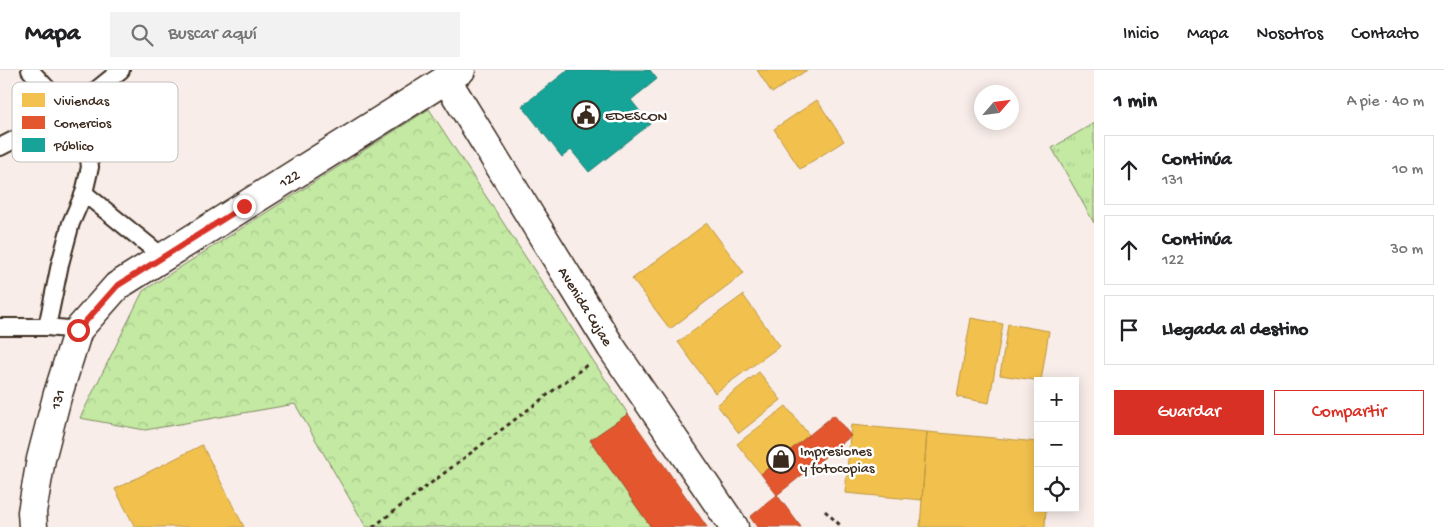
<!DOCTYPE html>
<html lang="es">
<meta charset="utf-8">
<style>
body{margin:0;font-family:"Gochi Hand",sans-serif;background:#f2f2f2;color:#202124}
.controls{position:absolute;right:15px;bottom:15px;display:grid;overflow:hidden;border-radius:0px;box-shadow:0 2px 12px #0003}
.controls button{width:45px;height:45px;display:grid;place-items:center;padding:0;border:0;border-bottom:1px solid #e0e0e0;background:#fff;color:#202124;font:25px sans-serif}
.compass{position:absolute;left:974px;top:15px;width:45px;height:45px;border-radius:50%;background:#fff;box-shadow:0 2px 12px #0003;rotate:62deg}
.stop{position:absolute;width:15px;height:15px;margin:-11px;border:4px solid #d93025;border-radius:50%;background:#fff}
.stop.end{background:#d93025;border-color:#fff;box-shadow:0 1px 5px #0008}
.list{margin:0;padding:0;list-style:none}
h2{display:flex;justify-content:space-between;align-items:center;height:65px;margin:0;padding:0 20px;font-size:21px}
h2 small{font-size:16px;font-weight:400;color:#757577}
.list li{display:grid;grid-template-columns:32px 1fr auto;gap:15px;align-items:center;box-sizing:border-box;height:70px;margin:0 10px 10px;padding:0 10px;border:1px solid #e0e0e0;border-radius:0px}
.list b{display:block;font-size:19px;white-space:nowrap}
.list p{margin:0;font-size:16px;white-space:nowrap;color:#757577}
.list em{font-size:16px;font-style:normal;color:#757577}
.actions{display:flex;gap:10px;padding:15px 20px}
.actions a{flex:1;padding:11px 0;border:1px solid #d93025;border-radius:0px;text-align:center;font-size:18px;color:#d93025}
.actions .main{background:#d93025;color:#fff}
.icon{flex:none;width:28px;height:28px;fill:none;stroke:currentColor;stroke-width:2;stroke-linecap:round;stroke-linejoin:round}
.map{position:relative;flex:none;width:1094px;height:457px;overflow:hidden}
header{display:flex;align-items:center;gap:30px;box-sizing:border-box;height:70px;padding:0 25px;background:#fff;border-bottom:1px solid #e0e0e0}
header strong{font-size:24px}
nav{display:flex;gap:28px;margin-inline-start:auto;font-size:18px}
.search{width:350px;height:45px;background:#f2f2f2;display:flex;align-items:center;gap:12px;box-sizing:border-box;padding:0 18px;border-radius:0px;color:#757577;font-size:19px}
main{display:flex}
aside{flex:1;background:#fff}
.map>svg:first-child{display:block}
.grass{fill:url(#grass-tufts);stroke:#7f8a60}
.forest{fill:url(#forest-crowns);stroke:#7f8a60}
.homes{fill:#f2c14e;stroke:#bb9440}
.shops{fill:#e4572e;stroke:#b14a29}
.public{fill:#17a398;stroke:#227f73}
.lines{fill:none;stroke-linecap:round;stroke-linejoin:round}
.lane-casing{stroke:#3b2a1e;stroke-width:20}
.street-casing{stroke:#3b2a1e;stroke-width:31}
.path{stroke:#3b2a1e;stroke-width:3;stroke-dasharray:4 4;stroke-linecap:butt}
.lane{stroke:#fff;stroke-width:16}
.street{stroke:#fff;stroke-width:28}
.route{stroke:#d93025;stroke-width:6}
.labels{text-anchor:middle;stroke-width:5;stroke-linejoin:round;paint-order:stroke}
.poi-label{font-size:15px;fill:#3b2a1e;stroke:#fff;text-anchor:start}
.street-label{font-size:15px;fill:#3b2a1e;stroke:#fff}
.key{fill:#fff;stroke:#c4bfbc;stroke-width:1}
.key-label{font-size:14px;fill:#3b2a1e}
</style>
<header>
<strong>Mapa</strong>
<div class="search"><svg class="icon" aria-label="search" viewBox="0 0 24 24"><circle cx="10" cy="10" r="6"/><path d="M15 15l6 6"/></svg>Buscar aquí</div>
<nav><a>Inicio</a><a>Mapa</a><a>Nosotros</a><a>Contacto</a></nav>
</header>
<main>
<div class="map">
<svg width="1094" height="457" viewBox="0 0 1094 457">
<defs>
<pattern id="grass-tufts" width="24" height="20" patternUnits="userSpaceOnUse" patternTransform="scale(1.25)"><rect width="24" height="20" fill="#c3e9a3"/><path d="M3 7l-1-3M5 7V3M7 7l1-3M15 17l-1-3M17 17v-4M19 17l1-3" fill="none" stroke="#a8c88c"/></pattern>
<pattern id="forest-crowns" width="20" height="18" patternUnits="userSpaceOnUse" patternTransform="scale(1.25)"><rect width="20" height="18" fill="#c3e9a3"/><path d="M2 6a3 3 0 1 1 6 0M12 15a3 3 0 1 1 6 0" fill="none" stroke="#a8c88c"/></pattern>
</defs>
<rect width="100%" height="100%" fill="#f8ede9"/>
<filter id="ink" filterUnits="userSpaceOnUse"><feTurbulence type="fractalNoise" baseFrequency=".02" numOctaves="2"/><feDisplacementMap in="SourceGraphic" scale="10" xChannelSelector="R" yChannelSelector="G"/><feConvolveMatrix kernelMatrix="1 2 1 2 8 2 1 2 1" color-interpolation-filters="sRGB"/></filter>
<g filter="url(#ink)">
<path class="grass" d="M 1094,53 L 1094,153 L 1052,78 Z"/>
<path class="forest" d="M 429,39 L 628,344 L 590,370 L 651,457 L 366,457 L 295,334 L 145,360 L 80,348 L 143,221 Z"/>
<path class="homes" d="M 757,0 L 807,0 L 772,23 Z
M 817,30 L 844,71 L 800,99 L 774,59 Z
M 707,153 L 744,203 L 670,259 L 632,209 Z
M 743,225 L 780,276 L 715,323 L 678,272 Z
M 971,248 L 1003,254 L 989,333 L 957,327 Z
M 1008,254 L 1049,261 L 1041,311 L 1000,305 Z
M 759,302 L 781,330 L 739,363 L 717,335 Z
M 786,336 L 809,365 L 761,404 L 737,374 Z
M 851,355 L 927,362 L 922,430 L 845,423 Z
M 927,362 L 1038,372 L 1038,438 L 1046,438 L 1045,457 L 920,457 Z
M 202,375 L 244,457 L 135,457 L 115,419 Z"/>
<path class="shops" d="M 628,344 L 707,457 L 651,457 L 590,370 Z
M 834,345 L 851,366 L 777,425 L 761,404 Z
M 777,425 L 801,457 L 757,457 L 750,447 Z"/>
<path class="public" d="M 568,0 L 650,0 L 657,9 L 631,30 L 650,54 L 589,102 L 571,80 L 562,87 L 522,36 Z"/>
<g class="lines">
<defs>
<path id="lane" d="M 30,0 L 69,42 L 87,73 L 90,97 L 84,123 L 71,153 L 60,194 L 47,257
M 0,77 L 69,42 L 121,0
M 84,123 L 163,187
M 0,257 L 47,257 L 78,260"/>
<path id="street" d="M 446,9 L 611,277 L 734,457
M 33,457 L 32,442 L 41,389 L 57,327 L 78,260 L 117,216 L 461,0"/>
</defs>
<use href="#lane" class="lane-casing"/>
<use href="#street" class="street-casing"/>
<path class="path" d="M 825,441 L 842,457
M 373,457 L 587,295"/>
<use href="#lane" class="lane"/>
<use href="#street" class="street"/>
</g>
</g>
<g class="lines" filter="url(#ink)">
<path class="route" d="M 78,260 L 117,216 L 244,136"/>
</g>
<defs>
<symbol id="civic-ring" viewBox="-11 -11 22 22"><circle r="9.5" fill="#fff" stroke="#3b2a1e" stroke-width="1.5"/><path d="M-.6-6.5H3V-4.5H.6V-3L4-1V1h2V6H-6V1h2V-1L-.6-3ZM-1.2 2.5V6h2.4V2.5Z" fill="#3b2a1e"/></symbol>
<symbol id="shop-ring" viewBox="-11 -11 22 22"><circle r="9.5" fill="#fff" stroke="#3b2a1e" stroke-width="1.5"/><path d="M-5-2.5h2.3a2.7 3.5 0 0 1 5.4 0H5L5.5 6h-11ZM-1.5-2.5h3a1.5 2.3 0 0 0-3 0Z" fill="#3b2a1e"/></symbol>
</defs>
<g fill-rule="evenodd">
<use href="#civic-ring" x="570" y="29" width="32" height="32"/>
<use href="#shop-ring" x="765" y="373" width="32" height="32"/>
</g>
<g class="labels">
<g class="poi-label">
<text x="605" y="50">EDESCON</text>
<text x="800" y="385">Impresiones<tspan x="800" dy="17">y fotocopias</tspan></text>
</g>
<g class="street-label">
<text transform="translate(289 108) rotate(-32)" y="5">122</text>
<text transform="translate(586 236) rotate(58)" y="5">Avenida Cujae</text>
<text transform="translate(57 329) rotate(-74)" y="5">131</text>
</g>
</g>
<rect x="12" y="12" width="166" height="80" rx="8" class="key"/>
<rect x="22" y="23" width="23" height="14" fill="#f2c14e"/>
<rect x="22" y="46" width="23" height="13" fill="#e4572e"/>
<rect x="22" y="68" width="23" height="14" fill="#17a398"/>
<g class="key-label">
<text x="54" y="35">Viviendas</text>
<text x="54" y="57">Comercios</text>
<text x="54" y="80">Público</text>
</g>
</svg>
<div class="controls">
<button>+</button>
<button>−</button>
<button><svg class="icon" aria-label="locate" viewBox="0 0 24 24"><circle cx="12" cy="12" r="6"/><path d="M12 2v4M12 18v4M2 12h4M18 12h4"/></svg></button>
</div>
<svg class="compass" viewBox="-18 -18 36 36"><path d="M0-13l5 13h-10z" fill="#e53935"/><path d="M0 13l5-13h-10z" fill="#757577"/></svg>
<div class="stop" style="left:78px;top:260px"></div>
<div class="stop end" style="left:244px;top:136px"></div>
</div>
<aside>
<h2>1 min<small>A pie · 40 m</small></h2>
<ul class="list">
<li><svg class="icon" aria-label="ahead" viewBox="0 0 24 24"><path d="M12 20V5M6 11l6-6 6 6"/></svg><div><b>Continúa</b><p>131</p></div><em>10 m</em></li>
<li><svg class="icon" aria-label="ahead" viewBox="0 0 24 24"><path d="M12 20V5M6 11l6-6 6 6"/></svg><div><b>Continúa</b><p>122</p></div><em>30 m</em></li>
<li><svg class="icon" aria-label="arrive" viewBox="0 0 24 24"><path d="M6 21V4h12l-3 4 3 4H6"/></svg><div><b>Llegada al destino</b></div></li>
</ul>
<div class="actions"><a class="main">Guardar</a><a>Compartir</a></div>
</aside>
</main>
